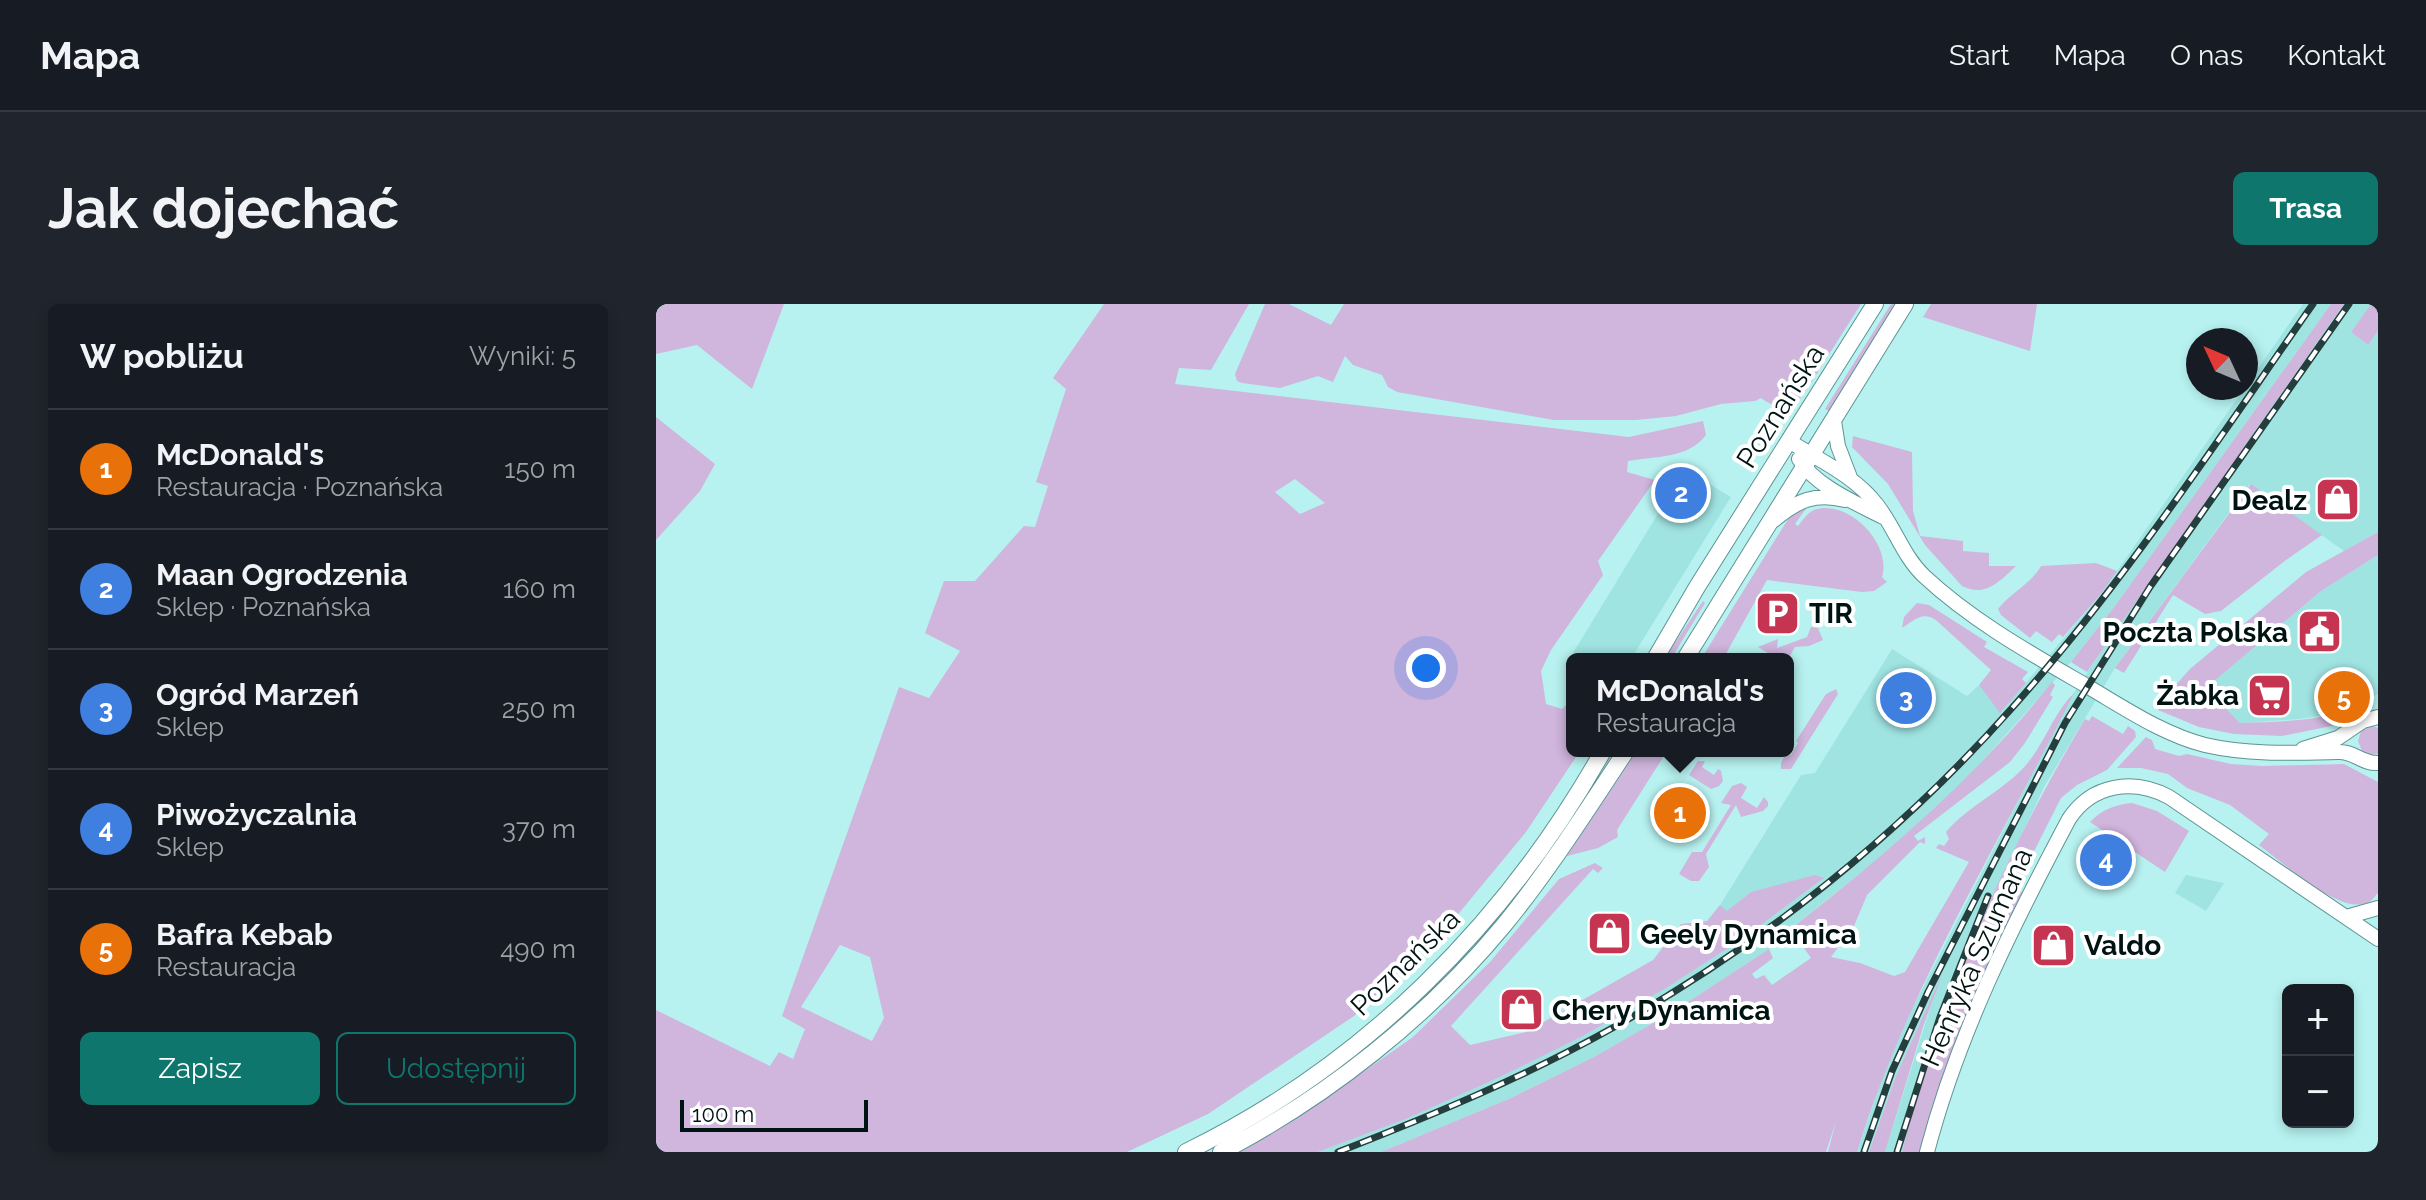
<!DOCTYPE html>
<html lang="pl">
<meta charset="utf-8">
<style>
body{margin:0;font-family:Raleway,sans-serif;background:#20242c;color:#f1f3f6}
.controls{position:absolute;right:24px;bottom:24px;display:grid;overflow:hidden;border-radius:12px;box-shadow:0 4px 12px #0003}
.controls button{width:72px;height:72px;display:grid;place-items:center;padding:0;border:0;border-bottom:2px solid #363941;background:#171b24;color:#f1f3f6;font:40px sans-serif}
.compass{position:absolute;left:1530px;top:24px;width:72px;height:72px;border-radius:50%;background:#171b24;box-shadow:0 4px 12px #0003;rotate:314deg}
.scale{position:absolute;left:24px;bottom:20px;width:188px;box-sizing:border-box;padding-left:8px;border:4px solid #001313;border-top:0;font-size:22px;line-height:28px;white-space:nowrap;color:#001313;-webkit-text-stroke:6px #fff;paint-order:stroke}
.you{position:absolute;left:770px;top:364px;width:28px;height:28px;margin:-20px;border:6px solid #fff;border-radius:50%;background:#1a73e8;box-shadow:0 0 0 12px #1a73e833}
.badge{display:grid;place-items:center;width:52px;height:52px;border-radius:50%;background:#0f766e;color:#fff;font-size:26px;font-weight:700}
.pin{position:absolute;translate:-50% -50%;border:4px solid #fff;box-shadow:0 2px 8px #0006}
.popup{position:absolute;left:910px;top:349px;width:228px;height:104px;box-sizing:border-box;display:grid;place-content:center;border-radius:12px;background:#171b24;filter:drop-shadow(0 2px 6px #0005);font-size:26px;white-space:nowrap;color:#9ea1a6}
.popup b{font-size:30px;color:#f1f3f6}
.popup::after{content:'';position:absolute;left:50%;top:100%;margin-left:-16px;border:16px solid transparent;border-top-color:#171b24}
.list{margin:0;padding:0;list-style:none}
h2{display:flex;justify-content:space-between;align-items:center;height:104px;margin:0;padding:0 32px;font-size:34px}
h2 small{font-size:26px;font-weight:400;color:#9ea1a6}
.list li{display:grid;grid-template-columns:52px 1fr auto;gap:24px;align-items:center;box-sizing:border-box;height:120px;padding:0 32px;border-top:2px solid #363941}
.list b{display:block;font-size:30px;white-space:nowrap}
.list p{margin:0;font-size:26px;white-space:nowrap;color:#9ea1a6}
.list em{font-size:26px;font-style:normal;color:#9ea1a6}
.actions{display:flex;gap:16px;padding:24px 32px}
.actions a{flex:1;padding:18px 0;border:2px solid #0f766e;border-radius:12px;text-align:center;font-size:28px;color:#0f766e}
.actions .main{background:#0f766e;color:#fff}
.map{position:relative;flex:none;width:1722px;height:848px;overflow:hidden;border-radius:12px}
header{display:flex;align-items:center;gap:48px;box-sizing:border-box;height:112px;padding:0 40px;background:#171b24;border-bottom:2px solid #363941}
header strong{font-size:38px}
nav{display:flex;gap:44px;margin-inline-start:auto;font-size:28px}
.intro{display:flex;align-items:center;justify-content:space-between;box-sizing:border-box;height:192px;padding:0 48px}
h1{margin:0;font-size:56px}
.button{padding:20px 36px;border-radius:12px;background:#0f766e;color:#fff;font-size:28px;font-weight:700}
main{display:flex;gap:48px;padding:0 48px}
aside{flex:1;background:#171b24;border-radius:12px;box-shadow:0 4px 12px #0003}
.map>svg:first-child{display:block}
.built{fill:#a0e4e2}
.green{fill:#d0b5dd;fill-rule:evenodd}
.lines{fill:none;stroke-linecap:round;stroke-linejoin:round}
.secondary-casing{stroke:#5c9594;stroke-width:16}
.primary-casing{stroke:#5c9594;stroke-width:18}
.secondary{stroke:#fff;stroke-width:14}
.primary{stroke:#fff;stroke-width:16}
.rail-casing{stroke:#243e3e;stroke-width:7}
.rail{stroke:#fff;stroke-width:4;stroke-dasharray:12;stroke-linecap:butt}
.labels{text-anchor:middle;stroke-width:8;stroke-linejoin:round;paint-order:stroke}
.street-label{font-size:28px;fill:#001313;stroke:#fff}
.poi-label{font-size:28px;font-weight:bold;fill:#001313;stroke:#fff;text-anchor:start}
</style>
<header>
<strong>Mapa</strong>
<nav><a>Start</a><a>Mapa</a><a>O nas</a><a>Kontakt</a></nav>
</header>
<div class="intro"><h1>Jak dojechać</h1><a class="button">Trasa</a></div>
<main>
<aside>
<h2>W pobliżu<small>Wyniki: 5</small></h2>
<ul class="list">
<li><span class="badge" style="background:#e8710a">1</span><div><b>McDonald's</b><p>Restauracja · Poznańska</p></div><em>150 m</em></li>
<li><span class="badge" style="background:#3f7fe0">2</span><div><b>Maan Ogrodzenia</b><p>Sklep · Poznańska</p></div><em>160 m</em></li>
<li><span class="badge" style="background:#3f7fe0">3</span><div><b>Ogród Marzeń</b><p>Sklep</p></div><em>250 m</em></li>
<li><span class="badge" style="background:#3f7fe0">4</span><div><b>Piwożyczalnia</b><p>Sklep</p></div><em>370 m</em></li>
<li><span class="badge" style="background:#e8710a">5</span><div><b>Bafra Kebab</b><p>Restauracja</p></div><em>490 m</em></li>
</ul>
<div class="actions"><a class="main">Zapisz</a><a>Udostępnij</a></div>
</aside>
<div class="map">
<svg width="1722" height="848" viewBox="0 0 1722 848">
<rect width="100%" height="100%" fill="#b7f2f0"/>
<path class="built" d="M 1647,0 L 1675,0 L 1459,302 L 1415,358 L 1313,472 L 1246,536 L 1119,637 L 1113,645 L 1018,707 L 938,753 L 855,794 L 725,848 L 662,848 L 750,815 L 842,774 L 927,732 L 1012,683 L 1086,635 L 1167,575 L 1095,588 L 1071,608 L 1064,601 L 1145,471 L 1159,469 L 1236,345 L 1311,392 L 1323,381 L 1345,408 L 1445,290 Z
M 1688,0 L 1715,0 L 1695,28 L 1712,41 L 1722,27 L 1722,228 L 1688,247 L 1594,180 L 1459,364 L 1388,483 L 1319,632 L 1283,728 L 1246,848 L 1229,848 L 1282,679 L 1240,772 L 1213,848 L 1201,848 L 1228,769 L 1255,707 L 1417,390 L 1471,309 Z
M 1025,172 L 1038,180 L 1043,174 L 1075,193 L 975,355 L 916,355 L 916,366 L 909,362 Z
M 1722,251 L 1722,390 L 1684,409 L 1643,415 L 1584,419 L 1550,384 L 1665,287 Z
M 1530,571 L 1568,579 L 1550,607 L 1519,589 Z"/>
<path class="green" d="M 0,0 L 128,0 L 96,85 L 41,41 L 0,50 Z
M 448,0 L 593,0 L 555,66 L 523,64 L 519,80 L 973,133 L 1047,117 L 1050,131 C 1032,155 999,152 972,157 L 971,168 L 999,176 L 942,257 L 947,271 L 895,346 L 885,367 L 890,400 L 906,405 L 916,395 L 916,447 L 924,447 L 870,528 L 794,620 L 698,712 L 552,810 L 471,848 L 0,848 L 0,706 L 114,762 L 123,748 L 137,755 L 149,725 L 126,712 L 243,383 L 273,394 L 304,347 L 269,329 L 288,277 L 319,277 L 368,222 L 379,223 L 392,182 L 380,178 L 410,85 L 397,74 ZM 639,175 L 669,199 L 644,210 L 619,188 ZM 184,641 L 214,653 L 228,714 L 216,737 L 145,703 Z
M 609,0 L 633,0 L 675,21 L 688,0 L 1205,0 L 1146,93 C 1129,103 1121,106 1105,94 L 1099,97 L 1065,100 L 1020,112 L 980,116 L 898,116 L 741,88 L 732,83 L 726,71 L 697,61 L 689,52 L 677,78 L 662,72 L 624,84 L 586,79 L 581,77 L 579,70 Z
M 1235,0 L 1240,0 L 1175,108 L 1169,105 Z
M 1275,0 L 1381,0 L 1374,47 L 1267,13 Z
M 1675,0 L 1688,0 L 1431,368 L 1415,358 L 1459,302 Z
M 1715,0 L 1722,0 L 1722,27 L 1712,41 L 1695,28 Z
M 0,113 L 59,160 L 44,187 L 0,236 Z
M 1197,132 L 1256,148 L 1257,207 L 1264,232 L 1307,237 L 1307,247 L 1333,249 L 1333,262 L 1360,262 C 1344,277 1329,294 1306,282 L 1269,241 L 1232,180 L 1196,143 Z
M 1595,180 L 1666,231 L 1630,256 L 1565,307 L 1549,310 L 1517,291 L 1468,369 L 1459,364 Z
M 1154,199 L 1139,220 L 1142,222 C 1147,216 1152,207 1161,205 C 1195,197 1236,241 1226,273 L 1231,278 L 1218,287 L 1206,288 L 1111,276 L 1067,355 L 1045,355 L 1134,212 Z
M 1722,228 L 1722,251 L 1665,287 L 1550,384 L 1584,419 C 1622,417 1665,419 1700,401 L 1703,406 L 1685,420 L 1626,432 L 1578,430 L 1543,423 L 1502,406 L 1509,393 L 1534,365 L 1650,268 Z
M 1440,259 L 1461,267 L 1445,290 L 1407,333 L 1403,330 L 1396,338 L 1380,327 L 1374,334 L 1345,311 L 1342,305 C 1355,288 1375,280 1385,262 Z
M 1047,297 L 1049,299 L 1015,355 L 1008,355 Z
M 1261,299 L 1273,301 L 1331,338 L 1328,343 L 1372,368 L 1366,375 L 1370,379 L 1344,409 L 1323,381 L 1335,366 L 1281,317 C 1266,306 1258,317 1246,324 L 1248,313 Z
M 1155,323 L 1162,324 L 1167,336 L 1153,342 L 1139,343 L 1132,355 L 1122,355 L 1102,343 L 1122,335 L 1121,344 L 1151,333 Z
M 1396,378 L 1399,381 L 1394,391 L 1397,393 L 1369,439 L 1354,458 L 1258,532 L 1262,537 L 1269,533 L 1269,540 L 1264,538 L 1211,591 L 1198,622 L 1175,653 L 1204,659 L 1238,672 L 1249,668 L 1313,558 L 1280,544 L 1283,540 L 1288,542 L 1293,535 L 1290,528 C 1313,501 1346,488 1370,461 C 1389,439 1398,408 1418,389 C 1343,540 1251,686 1201,848 L 1172,848 L 1180,817 L 1170,848 L 725,848 L 855,794 L 938,753 L 1018,707 L 1113,645 L 1117,654 L 1096,670 L 1100,675 L 1108,671 L 1116,681 L 1155,654 L 1138,630 L 1122,642 L 1119,637 C 1220,559 1317,478 1396,378 Z
M 1180,385 L 1182,390 L 1135,465 L 1125,465 L 1125,459 L 1130,449 L 1135,451 L 1142,439 L 1140,437 L 1170,390 Z
M 1436,412 L 1467,430 L 1472,422 L 1479,427 L 1480,433 L 1451,466 L 1421,481 L 1405,494 L 1364,575 L 1367,577 L 1362,586 L 1368,589 L 1265,848 L 1246,848 C 1284,696 1349,549 1429,415 L 1433,417 Z
M 1716,422 L 1722,424 L 1722,450 L 1714,451 L 1706,447 L 1702,437 L 1705,427 Z
M 1490,433 L 1496,436 L 1499,445 L 1523,452 L 1531,450 L 1575,460 L 1606,462 L 1688,460 L 1722,478 L 1722,589 C 1717,594 1715,599 1707,600 C 1679,606 1626,558 1603,541 L 1613,530 L 1574,501 L 1531,484 L 1512,470 L 1485,464 L 1461,464 Z
M 981,447 L 1011,447 L 961,526 L 962,533 L 942,544 L 911,552 Z
M 1042,457 L 1049,457 L 1046,463 L 1058,471 L 1062,465 L 1065,467 L 1067,477 L 1063,482 L 1055,485 L 1033,471 Z
M 1085,479 L 1091,483 L 1085,494 L 1101,504 L 1108,493 L 1112,498 L 1112,502 L 1107,507 L 1085,513 L 1080,501 L 1050,550 L 1053,563 L 1043,577 L 1035,577 L 1023,570 L 1036,548 L 1046,548 L 1075,501 L 1065,499 L 1076,482 Z
M 1476,499 L 1501,507 L 1533,527 L 1509,568 L 1434,518 C 1447,505 1458,501 1476,499 Z
M 939,559 L 947,564 L 942,569 L 937,565 L 795,722 L 814,741 L 870,728 L 997,656 L 1025,620 L 1051,617 L 1064,601 L 1071,607 L 1095,588 L 1159,571 L 1168,574 L 1086,635 L 1012,683 L 927,732 L 842,774 L 750,815 L 662,848 L 584,848 L 637,817 L 757,733 L 834,658 L 903,575 Z
M 1287,668 L 1267,723 L 1229,848 L 1213,848 L 1240,772 Z"/>
<g class="lines">
<defs>
<path id="secondary" d="M 1178,117 L 1182,142 L 1195,176
M 1133,137 C 1163,156 1199,172 1221,201 C 1239,224 1247,252 1268,272 C 1315,316 1374,349 1429,381 C 1467,403 1506,430 1549,441 C 1592,451 1639,449 1682,448 C 1698,447 1706,460 1722,459
M 1143,155 C 1159,182 1200,199 1227,213
M 1118,216 C 1141,197 1159,188 1189,196
M 1647,445 L 1682,434 L 1707,417 L 1722,413
M 1690,613 L 1722,604
M 1271,848 C 1302,730 1356,622 1413,515 C 1436,480 1477,474 1513,493 L 1722,635"/>
<path id="primary" d="M 999,355 L 1041,283 L 1219,0
M 1029,355 L 1249,0
M 530,848 C 709,761 850,619 947,447
M 565,848 C 671,793 772,713 848,621 C 893,566 931,506 970,447"/>
</defs>
<use href="#secondary" class="secondary-casing"/>
<use href="#primary" class="primary-casing"/>
<use href="#secondary" class="secondary"/>
<use href="#primary" class="primary"/>
<defs>
<path id="rail" d="M 682,848 C 777,811 871,772 960,722 C 1108,639 1243,531 1356,404 C 1468,279 1561,137 1657,0
M 1208,848 L 1236,767 L 1272,688 L 1409,419 L 1494,283 L 1693,0
M 1241,848 L 1284,713 L 1332,592"/>
</defs>
<use href="#rail" class="rail-casing"/>
<use href="#rail" class="rail"/>
</g>
<defs>
<symbol id="shop-square" viewBox="-11 -11 22 22"><rect x="-9" y="-9" width="18" height="18" rx="4" fill="#c53551" stroke="#fff"/><path d="M-5-2.5h2.3a2.7 3.5 0 0 1 5.4 0H5L5.5 6h-11ZM-1.5-2.5h3a1.5 2.3 0 0 0-3 0Z" fill="#fff"/></symbol>
<symbol id="parking-square" viewBox="-11 -11 22 22"><rect x="-9" y="-9" width="18" height="18" rx="4" fill="#c53551" stroke="#fff"/><path d="M-3.5-5.5H1a3.5 3.5 0 0 1 0 7H-1V5.5H-3.5ZM-1-3.4V-.6H.8a1.4 1.4 0 0 0 0-2.8Z" fill="#fff"/></symbol>
<symbol id="civic-square" viewBox="-11 -11 22 22"><rect x="-9" y="-9" width="18" height="18" rx="4" fill="#c53551" stroke="#fff"/><path d="M-.6-6.5H3V-4.5H.6V-3L4-1V1h2V6H-6V1h2V-1L-.6-3ZM-1.2 2.5V6h2.4V2.5Z" fill="#fff"/></symbol>
<symbol id="supermarket-square" viewBox="-11 -11 22 22"><rect x="-9" y="-9" width="18" height="18" rx="4" fill="#c53551" stroke="#fff"/><path d="M-6-5.5h2.5l.6 2H6L4.5 2H-2.5L-4.4-4H-6ZM-1.5 3.2a1.3 1.3 0 1 0 .1 0ZM3 3.2a1.3 1.3 0 1 0 .1 0Z" fill="#fff"/></symbol>
</defs>
<g fill-rule="evenodd">
<use href="#shop-square" x="1656" y="170" width="51" height="51"/>
<use href="#parking-square" x="1096" y="284" width="51" height="51"/>
<use href="#civic-square" x="1638" y="302" width="51" height="51"/>
<use href="#supermarket-square" x="1588" y="366" width="51" height="51"/>
<use href="#shop-square" x="928" y="604" width="51" height="51"/>
<use href="#shop-square" x="1372" y="616" width="51" height="51"/>
<use href="#shop-square" x="840" y="680" width="51" height="51"/>
</g>
<g class="labels">
<g class="street-label">
<text transform="translate(1124 102) rotate(-58)" y="10">Poznańska</text>
<text transform="translate(1320 653) rotate(-66)" y="10">Henryka Szumana</text>
<text transform="translate(749 658) rotate(-44)" y="10">Poznańska</text>
</g>
<g class="poi-label">
<text x="1651" y="206" text-anchor="end">Dealz</text>
<text x="1153" y="319">TIR</text>
<text x="1632" y="338" text-anchor="end">Poczta Polska</text>
<text x="1583" y="401" text-anchor="end">Żabka</text>
<text x="984" y="640">Geely Dynamica</text>
<text x="1428" y="651">Valdo</text>
<text x="896" y="716">Chery Dynamica</text>
</g>
</g>
</svg>
<div class="controls">
<button>+</button>
<button>−</button>
</div>
<svg class="compass" viewBox="-18 -18 36 36"><path d="M0-13l5 13h-10z" fill="#e53935"/><path d="M0 13l5-13h-10z" fill="#9ea1a6"/></svg>
<div class="scale">100 m</div>
<div class="you"></div>
<div class="pin badge" style="left:1024px;top:509px;background:#e8710a">1</div>
<div class="popup"><b>McDonald's</b>Restauracja</div>
<div class="pin badge" style="left:1025px;top:189px;background:#3f7fe0">2</div>
<div class="pin badge" style="left:1250px;top:394px;background:#3f7fe0">3</div>
<div class="pin badge" style="left:1450px;top:556px;background:#3f7fe0">4</div>
<div class="pin badge" style="left:1688px;top:393px;background:#e8710a">5</div>
</div>
</main>
